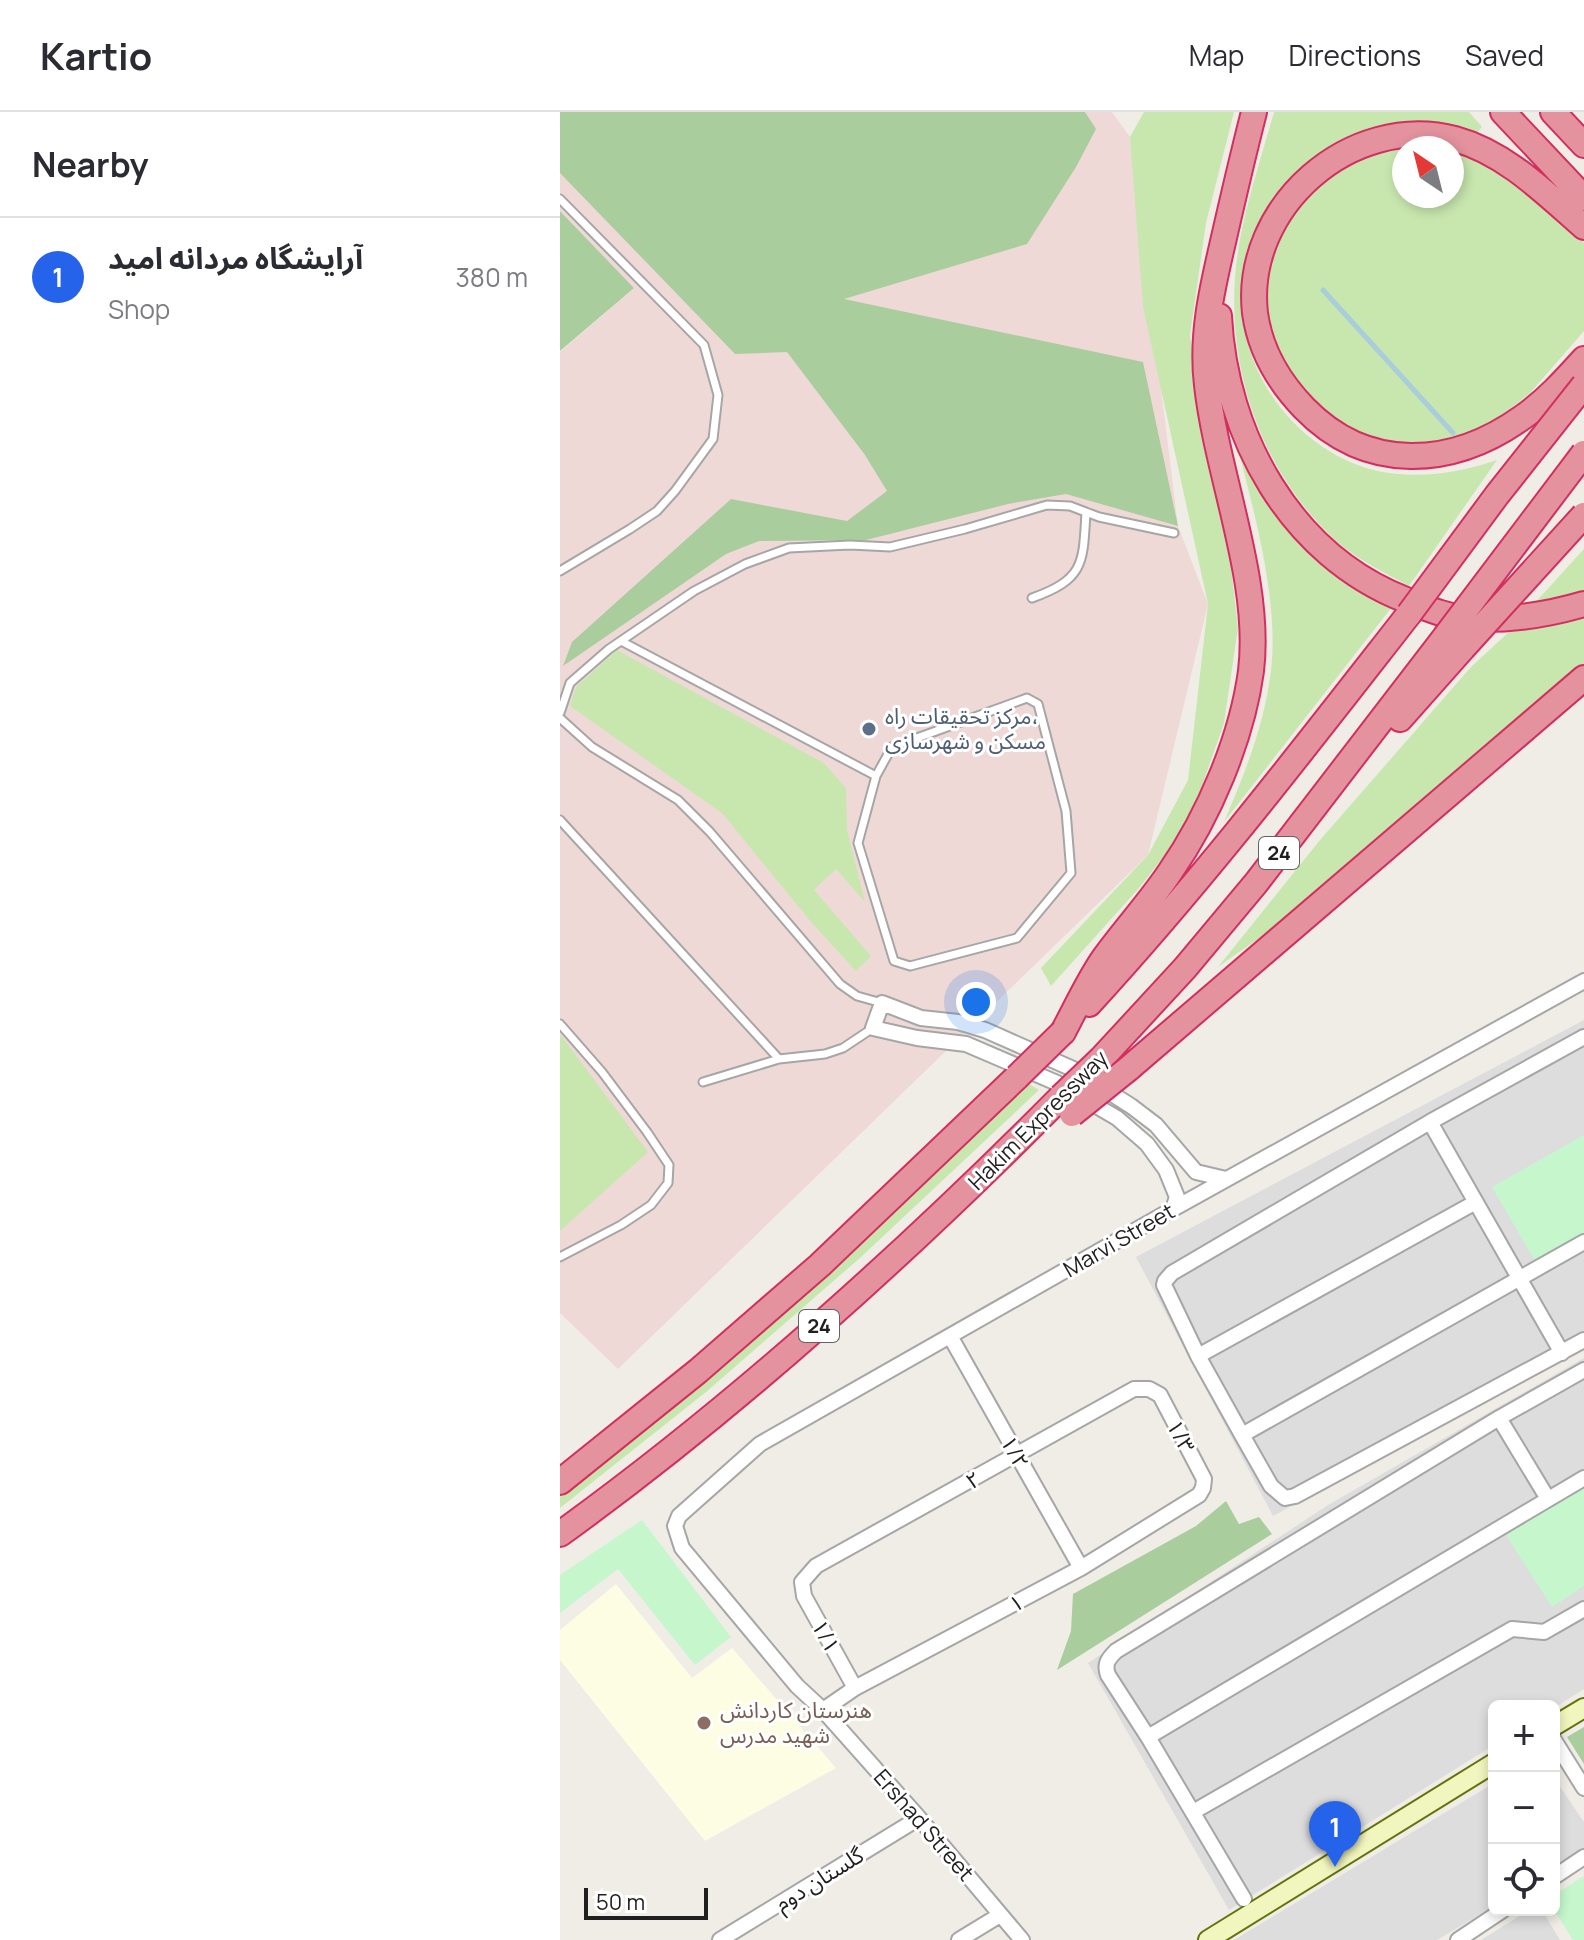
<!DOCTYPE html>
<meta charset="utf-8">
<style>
body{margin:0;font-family:Manrope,"Noto Sans Arabic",sans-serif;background:#f2f2f3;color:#2b2b33}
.controls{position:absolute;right:24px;bottom:24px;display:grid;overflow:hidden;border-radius:12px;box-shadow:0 4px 12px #0003}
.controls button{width:72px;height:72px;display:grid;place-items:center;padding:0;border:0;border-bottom:2px solid #e1e1e2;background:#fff;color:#2b2b33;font:40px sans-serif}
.compass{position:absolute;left:832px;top:24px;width:72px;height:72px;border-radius:50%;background:#fff;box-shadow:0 4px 12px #0003;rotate:325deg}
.scale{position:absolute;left:24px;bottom:20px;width:124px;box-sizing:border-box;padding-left:8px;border:4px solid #1f1f1f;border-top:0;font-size:22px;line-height:28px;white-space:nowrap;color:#1f1f1f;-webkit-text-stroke:6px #fff;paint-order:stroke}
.you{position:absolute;left:416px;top:890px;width:28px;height:28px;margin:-20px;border:6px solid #fff;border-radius:50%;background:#1a73e8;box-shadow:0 0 0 12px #1a73e833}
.badge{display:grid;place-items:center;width:52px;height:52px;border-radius:50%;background:#2563eb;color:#fff;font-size:26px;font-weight:700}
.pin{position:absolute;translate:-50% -66px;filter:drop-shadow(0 2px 4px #0008)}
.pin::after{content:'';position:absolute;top:42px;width:28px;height:24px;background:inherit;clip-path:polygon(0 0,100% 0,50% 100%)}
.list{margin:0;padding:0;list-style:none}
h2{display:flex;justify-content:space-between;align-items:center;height:104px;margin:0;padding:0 32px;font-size:34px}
h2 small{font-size:26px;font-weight:400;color:#7c7c81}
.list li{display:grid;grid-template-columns:52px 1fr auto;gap:24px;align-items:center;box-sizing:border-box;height:120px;padding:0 32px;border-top:2px solid #e1e1e2}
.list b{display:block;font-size:30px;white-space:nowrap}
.list p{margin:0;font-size:26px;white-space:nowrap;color:#7c7c81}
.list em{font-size:26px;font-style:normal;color:#7c7c81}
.icon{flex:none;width:44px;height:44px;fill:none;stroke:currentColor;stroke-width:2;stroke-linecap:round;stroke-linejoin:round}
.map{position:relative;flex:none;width:1024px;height:1828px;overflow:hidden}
header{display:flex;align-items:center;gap:48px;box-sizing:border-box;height:112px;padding:0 40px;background:#fff;border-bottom:2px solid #e1e1e2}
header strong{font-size:38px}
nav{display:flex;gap:44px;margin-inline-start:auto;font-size:28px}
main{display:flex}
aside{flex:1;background:#fff}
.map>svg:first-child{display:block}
.residential{fill:#ddd}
.commercial{fill:#efd9d7}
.education{fill:#fcfde2}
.grass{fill:#c8e7af}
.forest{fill:#a9cd9d}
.park{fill:#c6f7cc}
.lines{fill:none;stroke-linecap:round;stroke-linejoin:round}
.stream{stroke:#a9cddb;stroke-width:5}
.lane-casing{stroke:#a6a6a6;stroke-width:11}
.street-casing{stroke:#a6a6a6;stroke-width:18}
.secondary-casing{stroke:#63720b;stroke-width:22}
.highway-casing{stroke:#d22f60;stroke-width:28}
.lane{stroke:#fff;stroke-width:7}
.street{stroke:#fff;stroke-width:14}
.secondary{stroke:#f1f6be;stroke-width:18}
.highway{stroke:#e3929e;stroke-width:24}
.highway-bridge-casing{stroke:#d22f60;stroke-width:28;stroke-linecap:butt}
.highway-bridge{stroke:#e3929e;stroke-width:24}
.service-dot{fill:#5c6f8a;stroke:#fff;stroke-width:3}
.education-dot{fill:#8d6e63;stroke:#fff;stroke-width:3}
.labels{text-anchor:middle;stroke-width:6;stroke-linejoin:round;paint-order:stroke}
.shield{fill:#fff;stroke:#626262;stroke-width:2}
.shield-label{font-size:20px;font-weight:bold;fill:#1f1f1f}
.service-label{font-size:22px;fill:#4e5e75;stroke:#fff;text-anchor:start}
.street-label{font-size:22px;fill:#1f1f1f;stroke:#fff}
.education-label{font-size:22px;fill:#785e54;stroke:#fff;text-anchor:start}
</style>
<header>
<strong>Kartio</strong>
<nav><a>Map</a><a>Directions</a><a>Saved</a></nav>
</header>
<main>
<aside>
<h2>Nearby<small></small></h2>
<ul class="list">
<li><span class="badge">1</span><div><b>آرایشگاه مردانه امید</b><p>Shop</p></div><em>380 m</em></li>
</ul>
</aside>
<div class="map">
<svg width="1024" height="1828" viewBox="0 0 1024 1828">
<rect width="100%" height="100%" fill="#f0ede6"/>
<path class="residential" d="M 1024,908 L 1024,1237 L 713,1404 L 576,1145 Z
M 1024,1246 L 1024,1577 L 994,1596 L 934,1594 L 934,1633 L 669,1798 L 528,1551 L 768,1393 Z
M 994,1666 L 1024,1710 L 1024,1740 L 994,1758 Z
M 934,1671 L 934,1794 L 877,1828 L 674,1828 Z
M 969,1798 L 982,1798 L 1000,1828 L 921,1828 Z"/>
<path class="commercial" d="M 0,0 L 552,0 L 570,25 L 618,414 L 648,492 L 588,743 L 58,1257 L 0,1201 L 0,240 L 74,176 L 0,99 Z"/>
<path class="education" d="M 56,1472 L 132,1566 L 172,1536 L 276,1656 L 145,1729 L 0,1548 L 0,1518 Z"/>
<path class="grass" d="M 584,0 L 674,0 L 646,111 L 630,223 L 644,331 L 666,412 L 678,516 L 664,611 L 637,688 L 612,734 L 579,776 L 491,874 L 481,856 L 588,743 L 628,668 L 648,492 L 583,195 L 570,25 Z
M 714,0 L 909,0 L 922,15 L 913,26 L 821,21 C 790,44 760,68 730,92 C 720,100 704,109 697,119 C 684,138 684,168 683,190 C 681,270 749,350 829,361 C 867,366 901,360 937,348 L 849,474 C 822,459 790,444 768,421 C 698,352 666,250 676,154 C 682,102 700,50 714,0 Z
M 872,33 L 885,36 L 844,36 L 844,84 L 892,84 L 892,37 C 945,49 986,95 1024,131 L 1024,219 L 970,281 L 914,325 L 865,334 L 814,328 L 774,309 L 741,281 L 706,219 L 706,149 L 736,90 L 793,45 L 832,34 Z
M 671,309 L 702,370 L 835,491 L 664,710 C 685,661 705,611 711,558 C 720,482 689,383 671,309 Z
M 1024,437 L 1024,486 L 972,494 Z
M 1024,506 L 1024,554 L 702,824 L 658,855 L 760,728 L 911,555 L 950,519 L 980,516 Z
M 57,538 L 264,651 L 286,676 L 287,718 L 305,790 L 276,757 L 254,778 L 311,844 L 296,859 L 251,810 L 162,701 L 10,594 L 16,575 Z
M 0,922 L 88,1040 L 0,1119 Z
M 469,972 L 479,978 L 301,1145 L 146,1280 L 0,1396 L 0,1381 L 89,1315 L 283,1149 Z"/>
<path class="forest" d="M 0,0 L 525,0 L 536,17 L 516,55 L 467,132 L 284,187 L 583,250 L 618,414 L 506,382 L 448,392 L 306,428 L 199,429 L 166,442 L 3,554 L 12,530 L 171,387 L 287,409 L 327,379 L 305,343 L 227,240 L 175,242 L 0,61 Z
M 0,99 L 74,176 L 0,239 Z
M 666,1389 L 679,1412 L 699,1405 L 712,1422 L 497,1558 L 511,1519 L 513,1482 L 636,1414 Z
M 1024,1615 L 1024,1652 L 1007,1625 Z"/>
<path class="park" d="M 1024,1023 L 1024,1122 L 975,1149 L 932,1075 Z
M 1024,1374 L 1024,1474 L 992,1495 L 946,1423 Z
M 82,1408 L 171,1525 L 135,1553 L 58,1457 L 0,1501 L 0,1463 Z
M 1024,1764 L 1024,1828 L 1013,1828 L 994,1798 L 994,1783 Z"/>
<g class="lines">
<path class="stream" d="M 763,178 L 893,321"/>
<defs>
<path id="lane" d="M 0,87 L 144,233 L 158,283 L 153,327 L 115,379 L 97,399 L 70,417 L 0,459
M 472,486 C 525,467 523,451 526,400
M 61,529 L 316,664
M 467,586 L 478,592 L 506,699 L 511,761 L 457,826 L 350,854 L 334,849 L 298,731 L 316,664 L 332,635 Z
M 0,601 L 10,571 L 49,537 L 134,479 L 185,452 L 229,436 L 290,433 L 330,435 L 405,417 L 487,393 L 510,394 L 539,405 L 614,421
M 0,606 L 32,635 L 118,688 L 150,720 L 280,872 L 297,884 L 322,891
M 0,708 L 219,947
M 0,912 L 42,960 L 87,1020 L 109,1053 L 108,1071 L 91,1093 L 61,1113 L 0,1145
M 143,970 L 219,947 L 265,942 L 283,936 L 313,916"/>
<path id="street" d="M 1024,925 L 870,1010 L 612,1161 L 605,1169 L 604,1173 L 638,1244 L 682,1323 L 711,1374 L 725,1386 L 735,1384 L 1024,1228
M 870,1010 L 1002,1241
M 613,1097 L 617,1085 L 606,1058 L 587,1032 L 557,1006 L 497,971 L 406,932 L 357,926 L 313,916 L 322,891 L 361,906 L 398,910 L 425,918 L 513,957 L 571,994 L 596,1013 L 636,1060 L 666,1067
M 390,1224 L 521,1456
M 638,1244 L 916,1090
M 939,1306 L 988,1387
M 682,1323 L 1024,1130
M 263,1598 L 295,1576 L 521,1456 L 639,1383 L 643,1376 L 644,1367 L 600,1283 L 589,1277 L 574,1277 L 256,1454 L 242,1470 L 244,1484 L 295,1576
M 588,1625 L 1024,1366
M 994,1628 L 1024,1676
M 633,1700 L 952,1517 L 984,1520 L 1024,1497
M 994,1765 L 1024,1745
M 684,1787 L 588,1625 L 548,1563 C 544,1552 548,1547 556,1539 L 939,1306 L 1024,1258
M 160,1828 L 359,1706
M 399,1828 L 440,1803
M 462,1828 L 359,1706 L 263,1598 L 237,1574 L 122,1436 L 115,1414 L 119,1404 L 200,1332 L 613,1097 L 1024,869
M 898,1828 L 943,1798"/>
<path id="secondary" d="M 994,1614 L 1024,1596
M 648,1828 L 934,1651"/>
<path id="highway" d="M 943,0 L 1024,86
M 993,0 L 1024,33
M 1024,115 C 985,81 946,41 895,27 C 791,0 683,95 695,201 C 700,238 718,269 744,296 C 807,361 892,356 963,305 C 986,289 1005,268 1024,247
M 659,204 C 665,323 730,443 846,488 C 868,497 892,507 916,507 C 951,508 990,502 1024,492
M 840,607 L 903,536
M 529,892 C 643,768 745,635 849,502
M 503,920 C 516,896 528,869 544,846 C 565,817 590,790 610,760 C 649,704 682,626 691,559 C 702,469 657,364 647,273 C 641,224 652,177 663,130 C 673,86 683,43 694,0
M 541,947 L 625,856 L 696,771 L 885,525
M 568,957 L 1024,566
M 0,1370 L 138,1259 L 260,1153 L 457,965
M 0,1422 C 180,1292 345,1142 501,985"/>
</defs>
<use href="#lane" class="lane-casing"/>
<use href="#street" class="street-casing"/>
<use href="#secondary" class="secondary-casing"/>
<use href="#highway" class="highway-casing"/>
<use href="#lane" class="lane"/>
<use href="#street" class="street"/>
<use href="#secondary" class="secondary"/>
<use href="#highway" class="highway"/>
<defs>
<path id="highway-bridge" d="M 849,502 L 937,383 L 1024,273
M 885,525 L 1024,341
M 903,536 L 1024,403
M 457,965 L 503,920
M 501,985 L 541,947
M 512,1002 L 568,957"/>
</defs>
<use href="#highway-bridge" class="highway-bridge-casing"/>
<use href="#highway-bridge" class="highway-bridge"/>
</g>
<circle class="service-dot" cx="309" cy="617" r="8"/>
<circle class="education-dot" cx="144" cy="1611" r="8"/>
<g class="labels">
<g class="shield">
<rect x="699" y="725" width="40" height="32" rx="6"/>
<rect x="239" y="1198" width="40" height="32" rx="6"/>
</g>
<g class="shield-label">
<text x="719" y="748">24</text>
<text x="259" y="1221">24</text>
</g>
<g class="service-label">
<text x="325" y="612">مرکز تحقیقات راه،<tspan x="325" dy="25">مسکن و شهرسازی</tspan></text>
</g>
<g class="street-label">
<text transform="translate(478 1008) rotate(-45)" y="8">Hakim Expressway</text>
<text transform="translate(559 1128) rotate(-30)" y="8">Marvi Street</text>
<text transform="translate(621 1324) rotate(62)" y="8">۱/۳</text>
<text transform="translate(455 1340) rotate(61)" y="8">۱/۲</text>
<text transform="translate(413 1368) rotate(-29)" y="8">۲</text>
<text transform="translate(456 1491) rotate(-28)" y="8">۱</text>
<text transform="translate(266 1524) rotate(61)" y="8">۱/۱</text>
<text transform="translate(364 1713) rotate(49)" y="8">Ershad Street</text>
<text transform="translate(259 1767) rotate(-32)" y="8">گلستان دوم</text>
</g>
<g class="education-label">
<text x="160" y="1606">هنرستان کاردانش<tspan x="160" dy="25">شهید مدرس</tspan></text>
</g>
</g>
</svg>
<div class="controls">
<button>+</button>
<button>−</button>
<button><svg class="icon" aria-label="locate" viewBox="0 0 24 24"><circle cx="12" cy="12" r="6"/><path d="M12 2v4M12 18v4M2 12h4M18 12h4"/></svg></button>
</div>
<svg class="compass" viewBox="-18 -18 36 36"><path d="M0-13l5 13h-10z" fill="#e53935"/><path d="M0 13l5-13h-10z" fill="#7c7c81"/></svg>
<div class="scale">50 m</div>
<div class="you"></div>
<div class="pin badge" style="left:775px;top:1755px">1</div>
</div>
</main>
